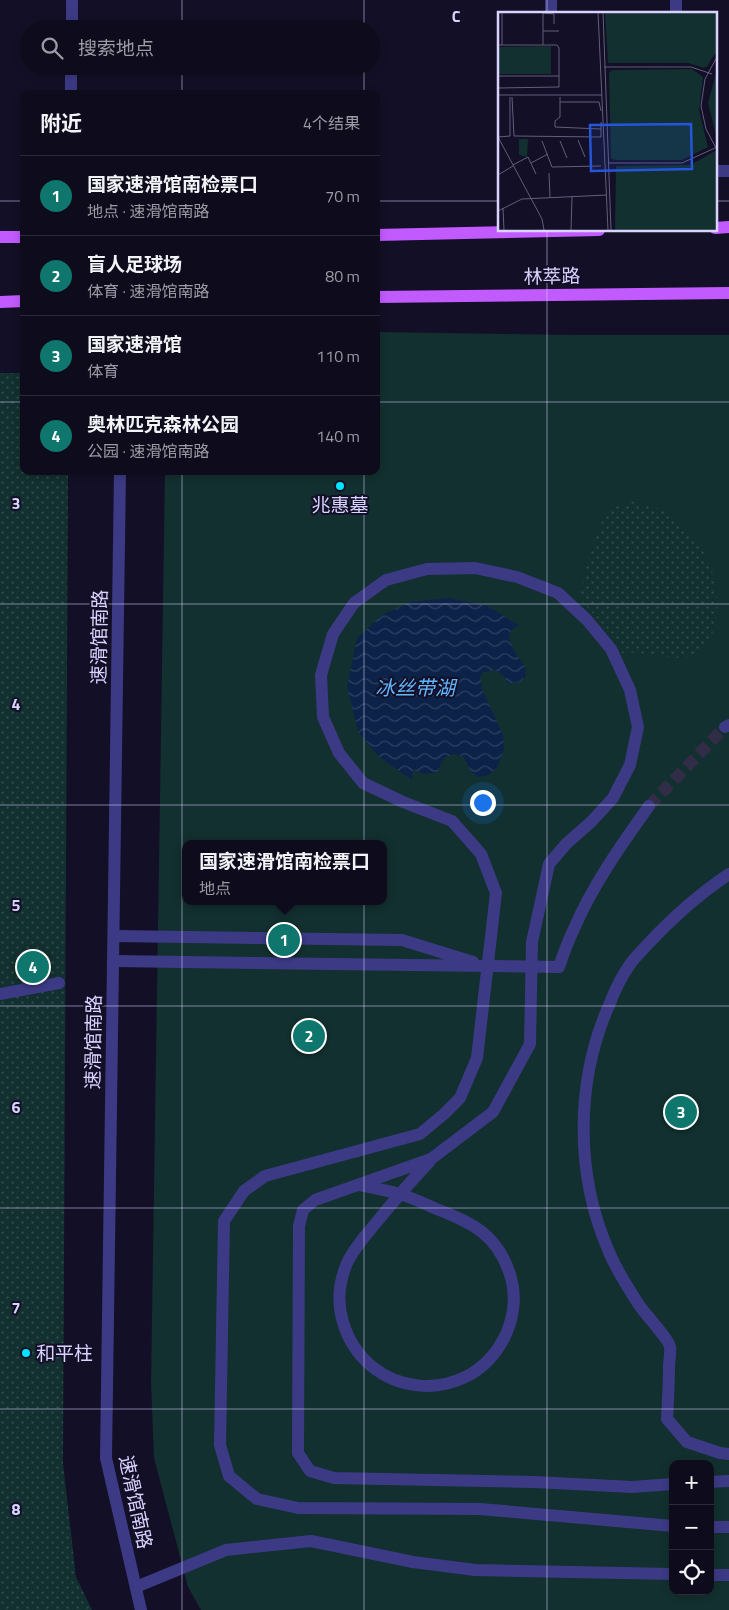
<!DOCTYPE html>
<html lang="zh">
<meta charset="utf-8">
<style>
body{margin:0;font-family:"Titillium Web","Noto Sans SC",sans-serif;background:#171425;color:#f1f3f6}
.controls{position:absolute;right:15px;bottom:15px;display:grid;overflow:hidden;border-radius:10px;box-shadow:0 2px 8px #0003}
.controls button{width:45px;height:45px;display:grid;place-items:center;padding:0;border:0;border-bottom:1px solid #2e2b3b;background:#0e0b1c;color:#f1f3f6;font:25px sans-serif}
.you{position:absolute;left:482px;top:802px;width:18px;height:18px;margin:-12px;border:4px solid #fff;border-radius:50%;background:#1a73e8;box-shadow:0 0 0 8px #1a73e833}
.badge{display:grid;place-items:center;width:32px;height:32px;border-radius:50%;background:#0f766e;color:#fff;font-size:16px;font-weight:700}
.pin{position:absolute;translate:-50% -50%;border:2px solid #fff;box-shadow:0 1px 5px #0006}
.popup{position:absolute;left:182px;top:840px;width:205px;height:65px;box-sizing:border-box;display:grid;place-content:center;border-radius:10px;background:#0e0b1c;filter:drop-shadow(0 1px 4px #0005);font-size:16px;white-space:nowrap;color:#9b9ba3}
.popup b{font-size:19px;color:#f1f3f6}
.popup::after{content:'';position:absolute;left:50%;top:100%;margin-left:-10px;border:10px solid transparent;border-top-color:#0e0b1c}
.list{margin:0;padding:0;list-style:none}
h2{display:flex;justify-content:space-between;align-items:center;height:65px;margin:0;padding:0 20px;font-size:21px}
h2 small{font-size:16px;font-weight:400;color:#9b9ba3}
.list li{display:grid;grid-template-columns:32px 1fr auto;gap:15px;align-items:center;box-sizing:border-box;height:80px;padding:0 20px;border-top:1px solid #2e2b3b}
.list b{display:block;font-size:19px;white-space:nowrap}
.list p{margin:0;font-size:16px;white-space:nowrap;color:#9b9ba3}
.list em{font-size:16px;font-style:normal;color:#9b9ba3}
.icon{flex:none;width:28px;height:28px;fill:none;stroke:currentColor;stroke-width:2;stroke-linecap:round;stroke-linejoin:round}
.map{position:relative;flex:none;width:729px;height:1610px;overflow:hidden}
.search{position:absolute;background:#0e0b1c;box-shadow:0 2px 8px #0003;left:20px;top:20px;width:360px;height:55px;display:flex;align-items:center;gap:12px;box-sizing:border-box;padding:0 18px;border-radius:28px;color:#9b9ba3;font-size:19px}
.panel{position:absolute;background:#0e0b1c;box-shadow:0 2px 8px #0003;left:20px;top:90px;width:360px;height:385px;border-radius:10px}
.map>svg:first-child{display:block}
.grass{fill:#12302f;fill-rule:evenodd}
.park{fill:url(#park-dots)}
.water{fill:url(#water-waves)}
.lines{fill:none;stroke-linecap:round;stroke-linejoin:round}
.pedestrian-tunnel{stroke:#312d47;stroke-width:12;stroke-dasharray:12 6;stroke-linecap:butt}
.service{stroke:#3d3a85;stroke-width:12}
.pedestrian{stroke:#3d3a85;stroke-width:12}
.minor{stroke:#3d3a85;stroke-width:12}
.tertiary{stroke:#3d3a85;stroke-width:12}
.primary{stroke:#c25bff;stroke-width:12}
.grid{fill:none;stroke:#d9d4ff;stroke-width:1;stroke-opacity:0.55}
.poi-dot{fill:#00e5ff;stroke:#130f26;stroke-width:2}
.labels{text-anchor:middle;stroke-width:4;stroke-linejoin:round;paint-order:stroke}
.street-label{font-size:19px;fill:#d9d4ff;stroke:#130f26}
.poi-label{font-size:19px;fill:#d9d4ff;stroke:#130f26}
.water-label{font-size:20px;font-style:italic;fill:#62b6ff;stroke:#130f26}
.inset-road{fill:none;stroke:#625e7d;stroke-width:1}
.view{fill:#2655da;fill-opacity:0.15;stroke:#2655da;stroke-width:2.5}
.inset-edge{fill:none;stroke:#d9d4ff;stroke-width:2.5}
.grid-label{font-size:16px;text-anchor:middle;font-weight:bold;fill:#d9d4ff;stroke:#130f26;stroke-width:4;stroke-linejoin:round;paint-order:stroke}
</style>
<div class="map">
<svg width="729" height="1610" viewBox="0 0 729 1610">
<defs>
<pattern id="park-dots" width="8" height="8" patternUnits="userSpaceOnUse" patternTransform="scale(1.25)"><rect width="8" height="8" fill="#12302f"/><path d="M2 2h.1M6 6h.1" fill="none" stroke="#344d4e" stroke-width="1.8" stroke-linecap="round"/></pattern>
<pattern id="water-waves" width="16" height="10" patternUnits="userSpaceOnUse" patternTransform="scale(1.25)"><rect width="16" height="10" fill="#0c2248"/><path d="M0 5q4-4 8 0t8 0" fill="none" stroke="#2f4163"/></pattern>
</defs>
<rect width="100%" height="100%" fill="#130f26"/>
<path class="grass" d="M 376,332 L 574,335 L 729,335 L 729,1610 L 201,1610 L 188,1587 L 154,1458 L 151,1383 L 165,471 L 376,471 ZM 185,844 L 383,844 L 383,901 L 185,901 ZM 673,1464 L 710,1464 L 710,1591 L 673,1591 Z"/>
<path class="park" d="M 0,373 L 24,373 L 24,471 L 68,471 L 63,1463 L 76,1577 L 92,1610 L 0,1610 Z
M 630,501 C 646,505 664,508 676,519 C 689,530 702,545 708,561 C 719,587 723,621 706,645 C 703,649 695,653 690,656 C 678,661 654,654 641,653 C 635,652 628,653 622,653 L 609,632 L 580,599 L 588,560 L 599,526 L 612,508 Z"/>
<path class="water" d="M 449,598 L 488,606 L 519,625 L 511,630 L 509,639 L 515,652 L 526,668 L 525,678 L 517,683 L 508,683 L 503,675 L 495,670 L 484,672 L 480,677 L 482,689 L 503,735 L 504,750 L 498,766 L 489,775 L 479,777 L 472,773 L 463,756 L 453,754 L 444,758 L 437,772 L 425,774 L 413,770 L 412,780 L 378,756 L 358,731 L 347,687 L 357,638 L 382,615 L 411,602 Z"/>
<g class="lines">
<path class="pedestrian-tunnel" d="M 649,806 L 725,727"/>
<path class="service" d="M 0,994 L 59,983
M 359,1185 C 372,1188 386,1190 399,1194 C 411,1197 423,1203 434,1208 C 473,1223 499,1235 511,1278 C 517,1298 513,1322 503,1340 C 466,1409 365,1398 343,1322 C 337,1303 339,1282 347,1263 C 354,1248 365,1236 375,1224 C 393,1202 411,1181 430,1161
M 710,1482 L 729,1481
M 673,1484 L 632,1487 L 535,1482 L 334,1478 L 310,1471 L 298,1453 L 299,1226 L 303,1210 L 315,1200 L 431,1159 L 493,1112 L 530,1044 L 532,942 L 549,864 L 566,844 L 591,822 L 613,798 L 630,765 L 638,727 L 630,690 L 611,649 L 587,620 L 558,593 L 517,577 L 475,568 L 427,569 L 386,580 L 354,603 L 333,634 L 321,675 L 323,717 L 339,753 L 363,783 L 403,802 L 452,821 L 481,854 L 496,893 L 477,1058 L 460,1098 L 444,1114 L 420,1134 L 265,1176 L 244,1191 L 224,1221 L 220,1445 L 229,1476 L 257,1499 L 298,1508 L 480,1509 L 673,1526
M 710,1527 L 729,1527
M 710,1575 L 729,1575
M 136,1587 L 226,1550 L 311,1541 L 413,1562 L 475,1570 L 673,1574"/>
<path class="pedestrian" d="M 725,727 L 729,725
M 729,874 C 699,894 671,919 646,946 C 641,952 633,959 629,966 C 621,977 615,990 610,1003 C 575,1081 575,1174 609,1252 C 617,1271 628,1288 639,1305 C 645,1314 669,1339 670,1347 C 671,1353 669,1360 669,1366 C 669,1384 668,1401 667,1419 L 687,1442 L 720,1453 L 729,1454
M 114,936 L 402,940 L 473,962
M 113,961 L 559,967 C 563,955 567,943 573,931 C 592,886 621,845 649,806"/>
<path class="minor" d="M 551,14 L 551,0
M 676,14 L 676,0
M 72,29 L 72,0
M 71,94 L 71,66
M 715,171 L 729,171"/>
<path class="tertiary" d="M 120,471 L 106,1458 L 141,1610"/>
<path class="primary" d="M 715,228 L 729,227
M 376,235 L 599,230
M 0,237 L 24,237
M 376,297 L 729,293
M 0,302 L 24,301"/>
</g>
<path class="grid" d="M 182,0 L 182,29M 364,0 L 364,29M 547,0 L 547,14M 182,66 L 182,94M 364,66 L 364,94M 0,201 L 24,201M 376,201 L 499,201M 715,201 L 729,201M 547,230 L 547,1610M 0,402 L 24,402M 376,402 L 729,402M 182,471 L 182,1610M 364,471 L 364,1610M 0,604 L 729,604M 0,805 L 729,805M 0,1006 L 729,1006M 0,1208 L 729,1208M 0,1409 L 729,1409"/>
<g class="poi-dot">
<circle cx="340" cy="486" r="5"/>
<circle cx="26" cy="1353" r="5"/>
</g>
<g class="labels">
<g class="street-label">
<text transform="translate(552 276) rotate(-1)" y="7">林萃路</text>
<text transform="translate(99 637) rotate(-89)" y="7">速滑馆南路</text>
<text transform="translate(93 1042) rotate(-89)" y="7">速滑馆南路</text>
<text transform="translate(136 1502) rotate(78)" y="7">速滑馆南路</text>
</g>
<g class="poi-label">
<text x="340" y="512">兆惠墓</text>
<text x="36" y="1360" text-anchor="start">和平柱</text>
</g>
<g class="water-label">
<text x="415" y="695">冰丝带湖</text>
</g>
</g>
<g transform="translate(498 12)">
<rect width="219" height="219" fill="#130f26"/>
<path d="M 107,0 L 219,0 L 219,40 L 206,56 L 190,51 L 110,51 ZM 53,34 L 53,62 L 0,62 L 0,35 ZM 194,57 L 205,65 L 201,98 L 210,135 L 184,148 L 117,148 L 113,146 L 111,61 L 114,58 ZM 21,127 L 30,127 L 29,145 L 21,143 Z" fill="#12302f"/>
<path d="M 155,18 L 181,18 L 181,24 L 155,24 ZM 207,36 L 219,36 L 209,55 L 193,51 L 204,50 Z" fill="#12302f"/>
<path d="M 219,58 L 219,127 L 210,91 ZM 219,138 L 219,218 L 117,218 L 118,154 L 192,153 Z" fill="#12302f"/>
<path class="inset-road" d="M 4,0 L 4,33M 100,0 L 110,218M 105,0 L 113,218M 45,1 L 56,2 L 56,12M 45,19 L 61,19M 0,33 L 59,33 L 61,36 L 61,75 L 0,76M 45,33 L 45,0M 219,45 L 207,67 L 203,94 L 208,117 L 219,138M 106,55 L 193,55 L 214,62M 0,64 L 61,64M 0,83 L 104,83M 14,85 L 16,124 L 103,125 L 103,110M 62,85 L 62,105 L 57,109 L 57,115 L 103,117M 62,90 L 101,90 L 103,99M 0,125 L 44,207 L 46,218M 0,125 L 12,124 L 12,85M 80,128 L 87,145M 44,129 L 54,155 L 103,154M 62,129 L 69,146M 33,151 L 50,142M 111,151 L 184,151 L 217,136M 15,153 L 30,145 L 38,162M 51,161 L 52,185M 0,163 L 15,154M 5,196 L 6,218M 0,199 L 24,187 L 109,183M 73,218 L 74,185"/>
<path class="view" d="M 193,112 L 194,157 L 93,159 L 92,113 Z"/>
<rect width="219" height="219" class="inset-edge"/>
</g>
<g class="grid-label">
<text x="456" y="22">C</text>
<text x="16" y="509">3</text>
<text x="16" y="710">4</text>
<text x="16" y="911">5</text>
<text x="16" y="1113">6</text>
<text x="16" y="1314">7</text>
<text x="16" y="1515">8</text>
</g>
</svg>
<div class="controls">
<button>+</button>
<button>−</button>
<button><svg class="icon" aria-label="locate" viewBox="0 0 24 24"><circle cx="12" cy="12" r="6"/><path d="M12 2v4M12 18v4M2 12h4M18 12h4"/></svg></button>
</div>
<div class="you"></div>
<div class="pin badge" style="left:284px;top:940px">1</div>
<div class="popup"><b>国家速滑馆南检票口</b>地点</div>
<div class="pin badge" style="left:309px;top:1036px">2</div>
<div class="pin badge" style="left:681px;top:1112px">3</div>
<div class="pin badge" style="left:33px;top:967px">4</div>
<div class="search"><svg class="icon" aria-label="search" viewBox="0 0 24 24"><circle cx="10" cy="10" r="6"/><path d="M15 15l6 6"/></svg>搜索地点</div>
<section class="panel">
<h2>附近<small>4个结果</small></h2>
<ul class="list">
<li><span class="badge">1</span><div><b>国家速滑馆南检票口</b><p>地点 · 速滑馆南路</p></div><em>70 m</em></li>
<li><span class="badge">2</span><div><b>盲人足球场</b><p>体育 · 速滑馆南路</p></div><em>80 m</em></li>
<li><span class="badge">3</span><div><b>国家速滑馆</b><p>体育</p></div><em>110 m</em></li>
<li><span class="badge">4</span><div><b>奥林匹克森林公园</b><p>公园 · 速滑馆南路</p></div><em>140 m</em></li>
</ul>
</section>
</div>
